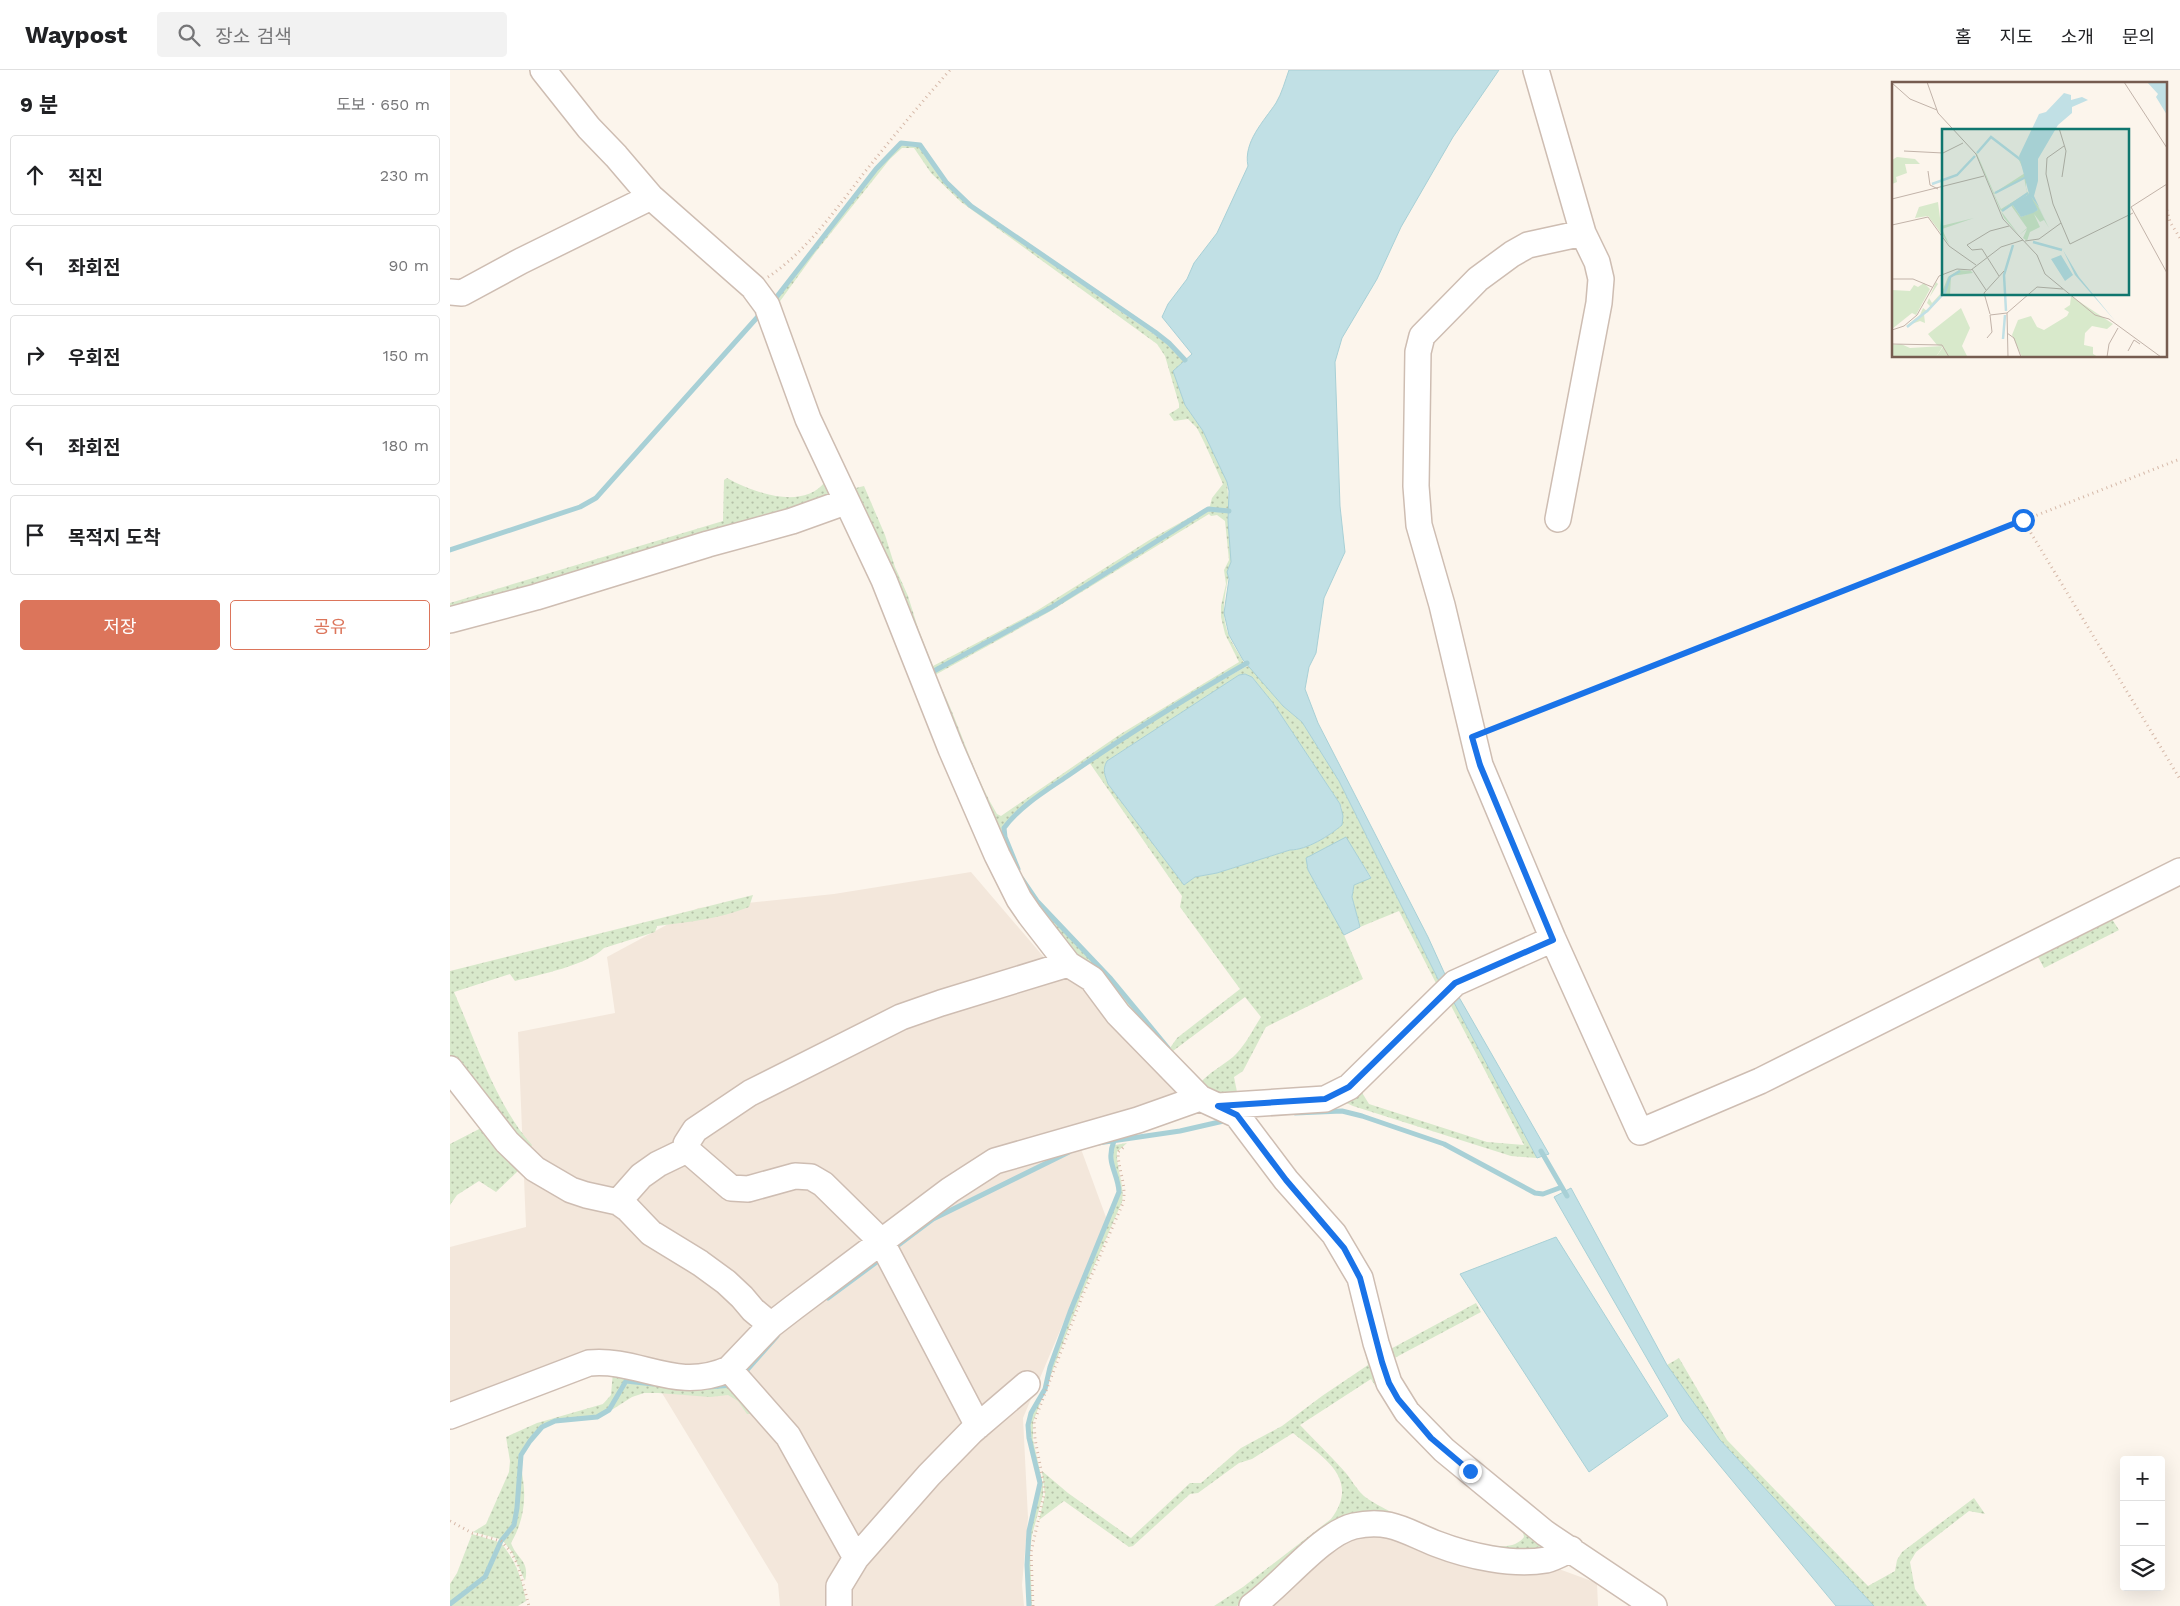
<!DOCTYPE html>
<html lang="ko">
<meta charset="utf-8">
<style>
body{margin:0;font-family:"Work Sans","Noto Sans KR",sans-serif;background:#f2f2f2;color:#202124}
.controls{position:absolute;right:15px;bottom:15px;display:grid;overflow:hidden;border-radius:5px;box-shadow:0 5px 20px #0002}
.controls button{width:45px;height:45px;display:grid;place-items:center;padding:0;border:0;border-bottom:1px solid #e0e0e0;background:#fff;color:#202124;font:25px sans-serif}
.stop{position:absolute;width:15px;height:15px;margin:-11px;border:4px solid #1a73e8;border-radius:50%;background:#fff}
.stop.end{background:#1a73e8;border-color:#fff;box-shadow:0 1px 5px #0008}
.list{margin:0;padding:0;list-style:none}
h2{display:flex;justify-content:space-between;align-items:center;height:65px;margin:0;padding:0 20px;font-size:21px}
h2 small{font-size:16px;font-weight:400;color:#757577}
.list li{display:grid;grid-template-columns:32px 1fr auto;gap:15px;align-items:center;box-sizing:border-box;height:80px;margin:0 10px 10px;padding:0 10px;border:1px solid #e0e0e0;border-radius:5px}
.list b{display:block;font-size:19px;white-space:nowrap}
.list em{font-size:16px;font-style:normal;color:#757577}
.actions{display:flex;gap:10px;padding:15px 20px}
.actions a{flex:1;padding:11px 0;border:1px solid #dc755b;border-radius:5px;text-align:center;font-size:18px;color:#dc755b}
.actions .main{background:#dc755b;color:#fff}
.icon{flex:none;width:28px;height:28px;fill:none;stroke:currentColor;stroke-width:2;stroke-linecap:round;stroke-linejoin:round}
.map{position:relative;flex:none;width:1730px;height:1536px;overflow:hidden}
header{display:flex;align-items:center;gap:30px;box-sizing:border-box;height:70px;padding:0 25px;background:#fff;border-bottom:1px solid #e0e0e0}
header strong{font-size:24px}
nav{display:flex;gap:28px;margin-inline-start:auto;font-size:18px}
.search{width:350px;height:45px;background:#f2f2f2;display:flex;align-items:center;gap:12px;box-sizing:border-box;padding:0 18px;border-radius:5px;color:#757577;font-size:19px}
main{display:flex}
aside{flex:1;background:#fff}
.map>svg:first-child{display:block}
.residential{fill:#f3e7db}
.grass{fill:url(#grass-dots);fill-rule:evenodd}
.water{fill:#c1e0e5;stroke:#a8d0d6}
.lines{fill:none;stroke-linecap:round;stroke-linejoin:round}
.stream{stroke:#a8d0d6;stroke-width:5}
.minor-casing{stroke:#cebdb2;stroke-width:28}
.path{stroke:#d5b8a8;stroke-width:3;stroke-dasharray:1 4;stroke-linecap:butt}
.minor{stroke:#fff;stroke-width:25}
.route{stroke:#1a73e8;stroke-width:6}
.inset-river{fill:none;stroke:#c1e0e5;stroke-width:2.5}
.inset-road{fill:none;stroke:#c2b3a9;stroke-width:1}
.view{fill:#0f766e;fill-opacity:0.15;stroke:#0f766e;stroke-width:2.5}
.inset-edge{fill:none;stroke:#765c50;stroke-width:2.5}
</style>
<header>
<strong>Waypost</strong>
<div class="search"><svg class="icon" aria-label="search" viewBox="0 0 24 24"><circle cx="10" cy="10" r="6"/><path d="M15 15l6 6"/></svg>장소 검색</div>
<nav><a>홈</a><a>지도</a><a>소개</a><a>문의</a></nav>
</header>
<main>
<aside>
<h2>9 분<small>도보 · 650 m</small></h2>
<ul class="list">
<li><svg class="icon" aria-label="ahead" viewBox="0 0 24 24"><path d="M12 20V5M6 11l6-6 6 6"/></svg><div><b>직진</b></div><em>230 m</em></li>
<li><svg class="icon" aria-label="left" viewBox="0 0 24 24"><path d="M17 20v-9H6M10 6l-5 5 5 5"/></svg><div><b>좌회전</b></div><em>90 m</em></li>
<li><svg class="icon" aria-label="right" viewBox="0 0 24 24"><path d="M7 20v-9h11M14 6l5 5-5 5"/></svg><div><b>우회전</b></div><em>150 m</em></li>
<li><svg class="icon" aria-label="left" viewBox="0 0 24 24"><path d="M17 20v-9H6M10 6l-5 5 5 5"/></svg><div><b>좌회전</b></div><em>180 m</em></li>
<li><svg class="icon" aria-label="arrive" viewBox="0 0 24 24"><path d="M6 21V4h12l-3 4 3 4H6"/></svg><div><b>목적지 도착</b></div></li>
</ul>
<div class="actions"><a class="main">저장</a><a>공유</a></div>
</aside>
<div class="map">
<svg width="1730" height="1536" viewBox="0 0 1730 1536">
<defs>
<pattern id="grass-dots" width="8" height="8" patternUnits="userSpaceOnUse" patternTransform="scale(1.25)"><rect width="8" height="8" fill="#d8e9cb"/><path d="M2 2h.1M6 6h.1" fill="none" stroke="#b4c0a7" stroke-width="1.8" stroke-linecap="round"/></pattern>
</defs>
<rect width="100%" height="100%" fill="#fcf5ec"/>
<path class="residential" d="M 521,802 L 604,899 L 635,916 L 729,1014 L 729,1027 L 631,1079 L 657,1150 L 573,1348 L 578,1448 L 572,1515 L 574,1536 L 330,1536 L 328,1514 L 209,1318 L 170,1283 L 0,1346 L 0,1177 L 76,1157 L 68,962 L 165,943 L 157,887 L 248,838 L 384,824 Z
M 929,1461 L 1098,1495 L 1147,1513 L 1148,1536 L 804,1536 L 878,1477 Z"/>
<path class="grass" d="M 451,75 L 469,77 L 495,112 L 520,137 L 718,274 L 734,291 L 724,301 L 735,335 L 753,361 L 777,412 L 779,439 L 758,439 L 601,536 L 482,601 L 582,551 L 758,441 L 778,443 C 777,458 782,474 781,490 C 778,516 768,539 779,566 C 783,576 790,584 794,593 C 762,611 554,734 553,760 C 553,768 556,775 559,782 C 578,833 623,869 659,909 C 680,932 699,957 719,982 L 716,984 L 641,900 L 598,859 L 574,827 L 554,784 L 530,724 L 505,671 L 461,563 L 415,444 L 390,400 L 352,314 L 323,233 L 427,100 ZM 452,78 L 464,78 L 481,103 L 511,132 L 707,274 L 715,286 L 729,334 L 729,338 L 719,344 L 724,351 L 738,349 L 747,358 L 754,372 L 773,414 L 762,428 L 760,436 L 701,469 L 580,545 L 483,596 L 468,558 L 458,526 L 445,497 L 435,465 L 414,416 L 406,418 C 371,361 350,297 328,234 L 365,183 L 440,89 ZM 759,444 L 761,446 L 767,445 L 775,451 L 779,490 L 774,500 L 776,514 L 771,536 L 771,547 L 775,564 L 789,592 L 669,665 L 551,746 L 547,744 C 521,701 509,650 485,605 L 599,542 Z
M 277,408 C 302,422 352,441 375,412 L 388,428 L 0,541 L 0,533 L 273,451 L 274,410 Z
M 797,596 L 802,599 L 833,636 L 852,652 L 889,711 L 992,917 L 989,919 L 949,841 L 910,857 L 902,827 L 904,815 L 921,807 L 896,768 L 858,800 L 894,865 L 913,909 L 816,957 L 793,1001 L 784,1007 L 789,1032 L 769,1031 L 751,1012 C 760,1002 772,996 783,987 C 795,976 802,961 811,947 L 795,927 L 723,981 L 720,978 L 727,968 L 790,919 L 730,837 L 732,826 L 639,692 L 712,644 ZM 795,604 L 802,607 L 823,633 L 890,734 L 892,739 L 892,755 C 879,766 857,780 840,780 L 767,803 L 745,807 L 734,815 L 658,714 C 655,705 652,700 657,691 L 789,605 Z
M 303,825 L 299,837 C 269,849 238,852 207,856 L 205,862 L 154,878 C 138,895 88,905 65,911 L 60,904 L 4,922 C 25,970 47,1037 82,1075 L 77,1085 L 0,990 L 0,901 Z
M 1660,846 L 1669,860 L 1594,898 L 1586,883 Z
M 1001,927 L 1087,1088 L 1061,1086 L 903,1036 L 890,1030 L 911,1021 L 919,1034 L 1037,1072 L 1074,1075 L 998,930 Z
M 33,1057 L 69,1100 L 46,1122 L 29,1111 L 7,1125 L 0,1135 L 0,1074 Z
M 677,1073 L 667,1082 C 666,1099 675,1115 672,1132 L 631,1226 L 583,1352 L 583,1370 L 593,1415 L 593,1425 L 582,1465 L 580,1482 L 582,1536 L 580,1536 L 578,1494 L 579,1471 L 591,1413 L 581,1368 L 580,1355 L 582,1343 L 596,1319 L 601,1297 L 621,1243 L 670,1122 C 669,1106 655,1091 665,1075 Z
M 855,1147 L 892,1185 L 924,1286 L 1092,1473 L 1089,1484 L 1050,1485 L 931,1450 L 803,1524 L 787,1536 L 764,1536 L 793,1517 L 881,1449 C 912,1408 871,1386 843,1363 L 802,1389 L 789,1393 L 748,1423 L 740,1424 L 683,1476 L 679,1477 L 614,1431 L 589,1450 L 595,1425 L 592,1401 L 618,1423 L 681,1468 L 740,1413 L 751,1413 L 791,1378 L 832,1356 L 872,1326 L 918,1295 L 899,1214 L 880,1180 ZM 921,1309 L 948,1352 L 1009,1408 L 1073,1462 L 1074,1467 C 1069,1474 1059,1477 1050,1476 C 1020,1476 938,1445 914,1426 C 907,1420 901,1409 895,1402 C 881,1386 865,1371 850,1355 Z
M 1026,1233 L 1031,1242 L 937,1292 L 935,1282 Z
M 1229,1288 L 1277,1370 L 1418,1516 L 1445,1501 L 1447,1490 L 1452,1482 L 1524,1428 L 1535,1444 L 1519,1441 L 1466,1482 L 1460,1492 L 1465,1519 L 1477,1536 L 1424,1536 L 1270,1370 L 1217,1295 Z
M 163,1302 L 281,1314 C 247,1319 210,1314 175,1310 C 170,1318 163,1334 158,1339 C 139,1358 106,1334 79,1370 C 60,1395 75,1427 62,1455 C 60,1460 54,1465 50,1469 L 23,1462 L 36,1454 L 59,1402 L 60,1391 L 56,1367 L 87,1353 L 153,1334 L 161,1325 Z
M 176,1312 L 241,1319 L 282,1316 L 305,1344 L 297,1344 L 288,1331 L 278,1325 L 260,1327 L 208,1323 L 194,1323 L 182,1327 L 160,1341 Z
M 71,1398 C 77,1425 75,1449 61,1473 C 67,1490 80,1490 75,1511 L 62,1482 L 53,1471 L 65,1456 L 69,1438 Z
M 22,1464 L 49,1472 L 34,1506 L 0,1533 L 0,1514 L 7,1503 Z
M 51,1473 C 66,1491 72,1509 76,1531 L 68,1536 L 0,1536 L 36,1507 Z"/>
<path class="water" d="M 839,0 L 1049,0 L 1003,67 L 951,157 L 927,209 L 892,268 L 885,292 L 890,436 L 895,482 L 874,528 L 866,583 L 859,597 L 855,619 L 868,653 L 978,867 L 998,911 L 992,917 L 889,711 L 852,652 L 833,636 L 793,590 L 779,565 L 774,543 L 779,509 L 777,502 L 781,492 L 778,451 L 779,421 L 777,412 L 753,361 L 735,335 L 723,301 L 742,284 L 712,247 L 718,234 L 737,209 L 744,193 L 767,163 L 798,96 C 793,72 814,51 826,33 C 832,23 835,11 839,0 Z
M 795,604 L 802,607 L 823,633 L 890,734 L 893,746 L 892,755 C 879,766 857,780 840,780 L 767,803 L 745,807 L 734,815 L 658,714 C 655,705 652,700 657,691 L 789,605 Z
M 896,767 L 921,808 L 904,815 L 902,827 L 910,857 L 894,865 L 858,800 L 856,788 Z
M 1006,922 L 1099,1084 L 1087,1088 L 1001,927 Z
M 1121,1118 L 1217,1295 L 1270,1370 L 1424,1536 L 1386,1536 L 1233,1351 L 1104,1127 Z
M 1106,1167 L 1218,1346 L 1139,1402 L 1010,1204 Z"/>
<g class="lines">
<path class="stream" d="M 325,229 L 426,99 L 451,73 L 470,75 L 496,112 L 521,136 L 705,262 L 719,273 L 735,290
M 0,480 L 130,437 L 146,428 L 312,242
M 484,601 L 602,537 L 758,439 L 779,441
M 568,799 L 555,767 L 554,758 C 570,736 597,720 619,705 C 676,665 736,628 797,593
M 572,809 L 587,831 L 661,909 L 718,978
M 845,1043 L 892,1041 L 912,1046 L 994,1074 L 1085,1123 L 1093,1124 L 1112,1117
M 648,1073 L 730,1061 L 778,1050
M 1091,1081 L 1117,1126
M 443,1179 L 483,1149 L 619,1082
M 378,1228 L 428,1191
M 296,1301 L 327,1266
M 259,1317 L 282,1315
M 0,1534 L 35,1507 L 51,1471 L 64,1455 L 67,1438 L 71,1385 L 80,1371 L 92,1357 L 105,1351 L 147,1347 L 159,1340 L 176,1311 L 203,1314
M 579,1536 L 577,1495 L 579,1461 L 590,1413 L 579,1368 L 578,1355 L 581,1343 L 595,1319 L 600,1297 L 620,1242 L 669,1122 C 668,1102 655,1093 664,1071"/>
<defs>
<path id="minor" d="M 93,0 L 139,58 L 166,86 L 201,127 L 303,217 L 317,236 L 358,349 L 434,510 L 501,679 L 547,785 L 569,829 L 580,845 L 618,894 L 642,909 L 668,944 L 750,1028 L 787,1045 L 836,1110 L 884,1164 L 910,1208 L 926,1273 L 939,1313 L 957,1342 L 994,1380 L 1095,1463 L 1204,1536
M 1086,0 L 1133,163 L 1147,192 L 1151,209 L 1149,233 L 1108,449
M 1133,163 L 1078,175 L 1062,184 L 1028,209 L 972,266 L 968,282 L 966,416 L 969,455 L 992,535 L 1030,695 L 1103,869 L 1190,1062 L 1310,1011 L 1730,801
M 0,222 L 12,223 L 71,191 L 201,127
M 0,550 L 86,527 L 258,474 L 342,451 L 395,432
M 0,999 L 57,1072 L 85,1099 L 121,1120 L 136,1125 L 168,1132 L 178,1139 L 201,1163 L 250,1193 L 276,1212 L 292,1227 L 303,1240 L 321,1255
M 768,1036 L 875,1029 L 899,1017 L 1005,913 L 1103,869
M 168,1132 L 191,1106 L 208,1094 L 237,1080
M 279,1299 L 338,1366 L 406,1488
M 0,1346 L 139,1293 C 190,1288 225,1323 279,1299 L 321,1255 L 343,1238 L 500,1120 L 545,1091 L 688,1050 L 750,1028
M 528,1356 L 431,1171 L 373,1114 L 361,1107 L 345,1106 L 298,1119 L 281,1118 L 237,1080 L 236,1074 L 245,1060 L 300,1023 L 451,947 L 491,933 L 618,894
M 389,1536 L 389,1516 L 406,1488 L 479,1405 L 522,1361 L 577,1314
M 802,1536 C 831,1516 871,1464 904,1456 C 940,1448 956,1462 987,1474 C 1018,1486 1063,1496 1096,1490 C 1104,1488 1113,1483 1121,1479"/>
</defs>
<use href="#minor" class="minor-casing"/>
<path class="path" d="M 1717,140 L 1720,152 L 1730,168
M 318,207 C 356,182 387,138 414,103 C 442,68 470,34 500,0
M 1573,450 L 1730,709
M 1042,659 L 1730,389
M 0,1451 L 22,1463 L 51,1471 L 61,1482 L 68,1495 L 79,1536
M 583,1536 L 581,1482 L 594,1425 L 594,1415 L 585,1369 L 584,1352 L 632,1227 L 673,1133 C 677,1115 668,1100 668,1082 L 675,1076"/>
<use href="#minor" class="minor"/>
</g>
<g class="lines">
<path class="route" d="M 1020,1401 L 981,1368 L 948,1329 L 939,1313 L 932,1292 L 910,1208 L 894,1178 L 836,1110 L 787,1045 L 768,1036 L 875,1029 L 899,1017 L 1005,913 L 1103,870 L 1030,695 L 1022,667 L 1573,450"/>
</g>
<g transform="translate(1442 12)">
<rect width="275" height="275" fill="#fcf5ec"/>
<path d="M 99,55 L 129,78 L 134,92 L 134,108 L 146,124 L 157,146 L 152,138 L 148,140 L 142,132 L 148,145 L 138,150 L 135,159 L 131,156 L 135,147 L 127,153 L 112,136 L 84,72 ZM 99,55 L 126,76 L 133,91 L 102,111 L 85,72 ZM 132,95 L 135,111 L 109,127 L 102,112 ZM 135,112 L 146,128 L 129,135 L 120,122 ZM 118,122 L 135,146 L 127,153 L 109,129 ZM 46,120 L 49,144 L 82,136 L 50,147 L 57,162 L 36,134 L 23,136 L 27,125 ZM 67,188 L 79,189 L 81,191 L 59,194 L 58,213 L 50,214 L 36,230 L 32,232 L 33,241 L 28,239 L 14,244 L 28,233 L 31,226 L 35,229 L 39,225 L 35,221 L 44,200 L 46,202 L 37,216 L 40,221 L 50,210 L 56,195 ZM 179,214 L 221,242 L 215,247 L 200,244 L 193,251 L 192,263 L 201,265 L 201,272 L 206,275 L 130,275 L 120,253 L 126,238 L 139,234 L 145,245 L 152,248 L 175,234 L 177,230 L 172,227 L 178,223 ZM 69,226 L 78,246 L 70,264 L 75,274 L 44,275 L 51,265 L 45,263 L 36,252 Z" fill="#d8e9cb" fill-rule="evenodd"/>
<path d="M 5,75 L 23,77 L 28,82 L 13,82 L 15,91 L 4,95 L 5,100 L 0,102 L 0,78 ZM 32,201 L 38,207 L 24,233 L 20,231 L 0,247 L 0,208 L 18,209 L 22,203 L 26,205 ZM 9,262 L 18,266 L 51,264 L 44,275 L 0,275 L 0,263 Z" fill="#d8e9cb"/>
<path d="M 255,0 L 275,0 L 275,33 L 264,15 L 266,12 ZM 172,11 L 179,13 L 179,18 L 190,15 L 196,18 L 180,25 L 180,31 L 166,43 L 146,77 L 146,99 L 142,114 L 157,146 L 147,125 L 139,115 L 146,128 L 141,131 L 129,135 L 120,122 L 137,112 L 127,74 L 147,32 L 154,30 ZM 171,168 L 187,195 L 224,240 L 183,193 ZM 169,173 L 181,193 L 173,199 L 159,177 Z" fill="#c1e0e5"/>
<path class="inset-river" d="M 85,71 L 99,55 L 129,78M 40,102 L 65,93 L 83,74M 103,111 L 134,95M 110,129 L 136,111M 141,160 L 170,168M 114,229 L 112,193 L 121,163M 15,245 L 35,229 L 53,210 L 58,195 L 68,189M 111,257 L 113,233"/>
<path class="inset-road" d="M 35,0 L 46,31 L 84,72 L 111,137 L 145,173 L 153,192 L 203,233 L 217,237 L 269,275M 232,0 L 275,66M 0,1 L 18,17 L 45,28M 167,46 L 174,69 L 170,95M 172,64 L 155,76 L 154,92 L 161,122 L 178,162 L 241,131M 12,69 L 51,71 L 71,61M 36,89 L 38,103 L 46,107M 275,102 L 239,125 L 275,191M 0,117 L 92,94M 0,143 L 36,135 L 57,164 L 84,183M 133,159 L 147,157 L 169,141M 80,187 L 94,208M 107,194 L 90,167 L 80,168 L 75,163 L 98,149 L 117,144M 0,197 L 21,197 L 40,205M 98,232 L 92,211 L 112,189M 0,248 L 12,244 L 25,233 L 47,194 L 65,187 L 79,188 L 109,165 L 131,158M 115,251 L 122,256 L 129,275M 95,256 L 100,250 L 98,233 L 115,231M 0,262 L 50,263 L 57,275M 236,269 L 242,258 L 248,262M 116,275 L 115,231 L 145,205 L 171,207M 215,275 L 217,262 L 226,246"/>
<path class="view" d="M 50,47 L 237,47 L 237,213 L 50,213 Z"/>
<rect width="275" height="275" class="inset-edge"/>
</g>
</svg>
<div class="controls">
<button>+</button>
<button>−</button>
<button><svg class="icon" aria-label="layers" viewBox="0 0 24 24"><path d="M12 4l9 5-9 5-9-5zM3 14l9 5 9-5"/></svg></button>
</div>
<div class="stop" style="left:1573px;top:450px"></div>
<div class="stop end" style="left:1020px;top:1401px"></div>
</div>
</main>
